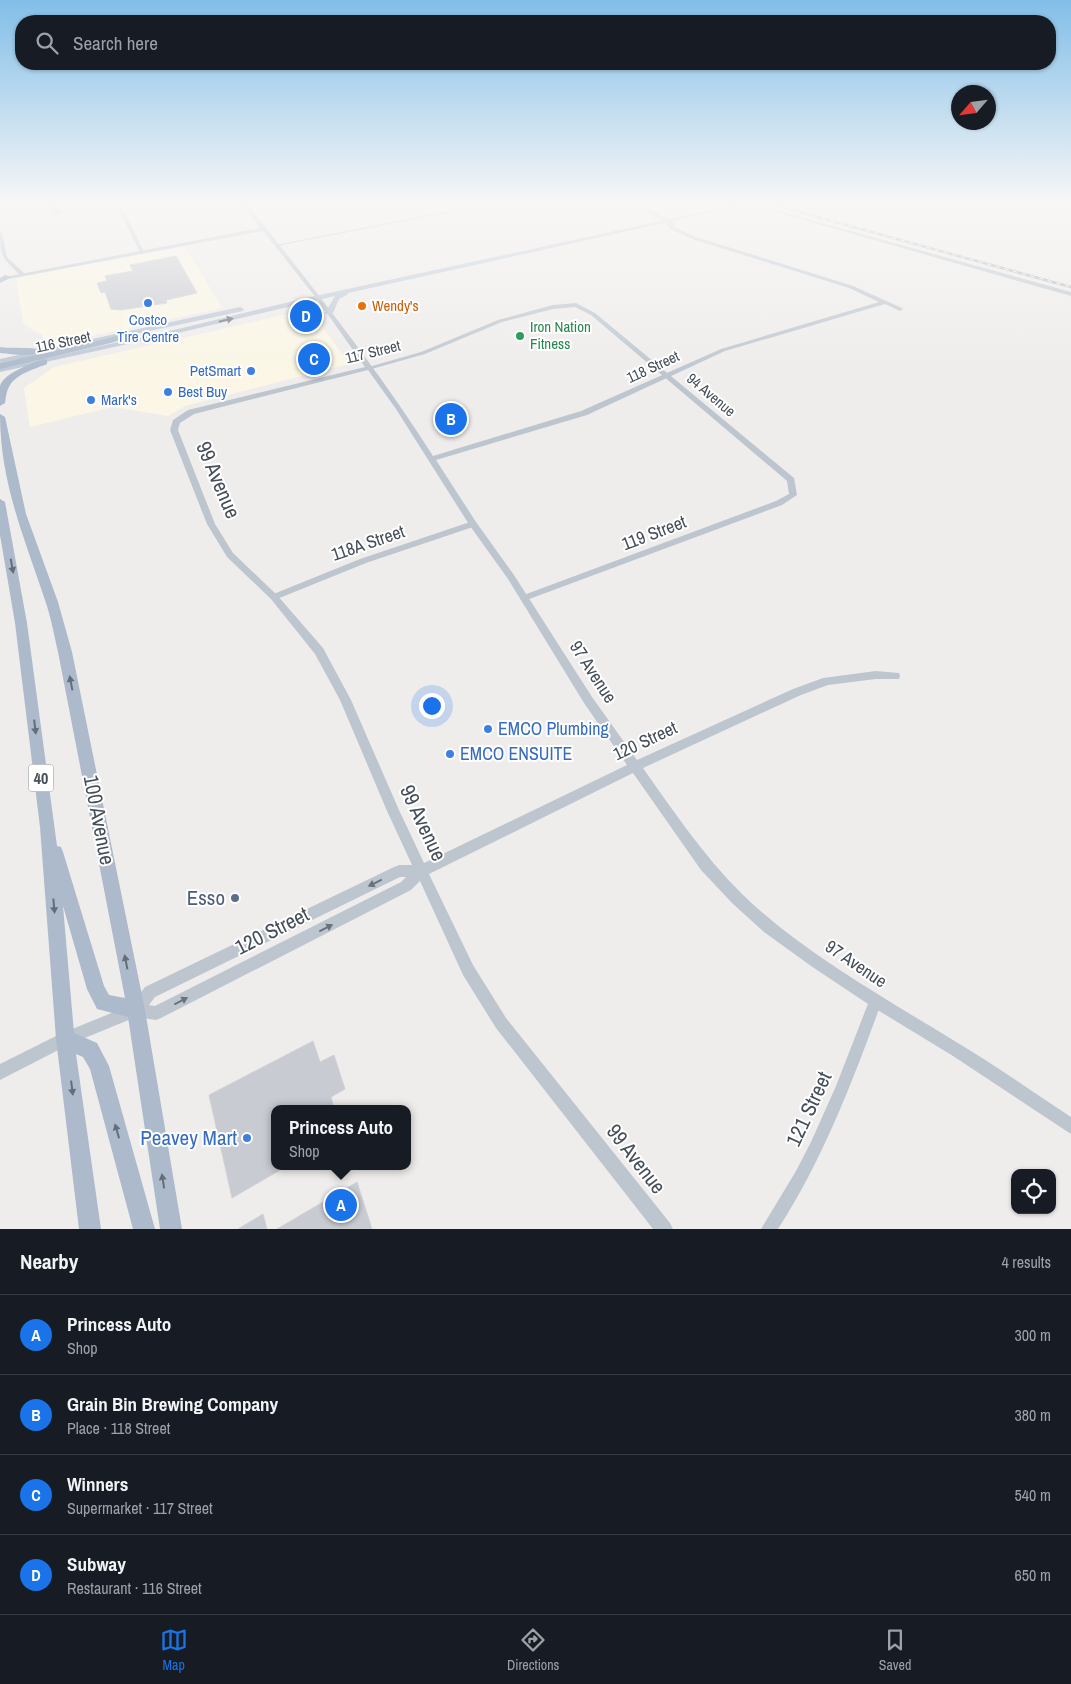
<!DOCTYPE html>
<meta charset="utf-8">
<style>
body{margin:0;font-family:"Archivo Narrow",sans-serif;background:#20242c;color:#f1f3f6}
.controls{position:absolute;right:15px;bottom:15px;display:grid;overflow:hidden;border-radius:10px;box-shadow:0 1px 4px #0004}
.controls button{width:45px;height:45px;display:grid;place-items:center;padding:0;border:0;border-bottom:1px solid #363941;background:#171b24;color:#f1f3f6;font:25px sans-serif}
.compass{position:absolute;left:951px;top:85px;width:45px;height:45px;border-radius:50%;background:#171b24;box-shadow:0 1px 4px #0004;rotate:242deg}
.you{position:absolute;left:431px;top:705px;width:18px;height:18px;margin:-12px;border:4px solid #fff;border-radius:50%;background:#1a73e8;box-shadow:0 0 0 8px #1a73e833}
.badge{display:grid;place-items:center;width:32px;height:32px;border-radius:50%;background:#1a73e8;color:#fff;font-size:16px;font-weight:700}
.pin{position:absolute;translate:-50% -50%;border:2px solid #fff;box-shadow:0 1px 5px #0006}
.popup{position:absolute;left:271px;top:1105px;width:140px;height:65px;box-sizing:border-box;display:grid;place-content:center;border-radius:10px;background:#171b24;filter:drop-shadow(0 1px 4px #0005);font-size:16px;white-space:nowrap;color:#9ea1a6}
.popup b{font-size:19px;color:#f1f3f6}
.popup::after{content:'';position:absolute;left:50%;top:100%;margin-left:-10px;border:10px solid transparent;border-top-color:#171b24}
.list{margin:0;padding:0;list-style:none}
h2{display:flex;justify-content:space-between;align-items:center;height:65px;margin:0;padding:0 20px;font-size:21px}
h2 small{font-size:16px;font-weight:400;color:#9ea1a6}
.list li{display:grid;grid-template-columns:32px 1fr auto;gap:15px;align-items:center;box-sizing:border-box;height:80px;padding:0 20px;border-top:1px solid #363941}
.list b{display:block;font-size:19px;white-space:nowrap}
.list p{margin:0;font-size:16px;white-space:nowrap;color:#9ea1a6}
.list em{font-size:16px;font-style:normal;color:#9ea1a6}
.icon{flex:none;width:28px;height:28px;fill:none;stroke:currentColor;stroke-width:2;stroke-linecap:round;stroke-linejoin:round}
.map{position:relative;flex:none;width:1071px;height:1229px;overflow:hidden}
.search{position:absolute;background:#171b24;box-shadow:0 1px 4px #0004;left:15px;right:15px;top:15px;height:55px;display:flex;align-items:center;gap:12px;box-sizing:border-box;padding:0 18px;border-radius:20px;color:#9ea1a6;font-size:19px}
.sheet{height:385px;background:#171b24}
nav{display:flex;justify-content:space-around;align-items:center;box-sizing:border-box;height:70px;border-top:1px solid #363941;background:#171b24;font-size:14px;color:#9ea1a6}
nav a{display:grid;justify-items:center;gap:2px}
nav .on{color:#1a73e8}
.map>svg:first-child{display:block}
.commercial{fill:#fbf6e5}
.building{fill:#c9cbd2;stroke:#d1d2d8}
.lines{fill:none;stroke-linecap:round;stroke-linejoin:round}
.minor{fill:#bdc6cf;fill-rule:evenodd}
.tertiary{fill:#bdc6cf;fill-rule:evenodd}
.secondary{fill:#bfc8d6;fill-rule:evenodd}
.primary{fill:#acbacb;fill-rule:evenodd}
.rail-casing{stroke:#afb1b7;stroke-width:2.5}
.rail{stroke:#fff;stroke-width:1;stroke-dasharray:4.5;stroke-linecap:butt}
.oneway{fill:#707985}
.oneway2{fill:#646e7b}
.oneway3{fill:#69727c}
.shop-dot{fill:#3f7fe0;stroke:#fff;stroke-width:2}
.food-dot{fill:#e8710a;stroke:#fff;stroke-width:2}
.leisure-dot{fill:#2e9e5b;stroke:#fff;stroke-width:2}
.service-dot{fill:#5c6f8a;stroke:#fff;stroke-width:2}
.labels{text-anchor:middle;stroke-width:4;stroke-linejoin:round;paint-order:stroke}
.far-food-label{font-size:15px;fill:#c56008;stroke:#fff;text-anchor:start}
.far-shop-label{font-size:15px;fill:#366cbe;stroke:#fff;text-anchor:start}
.far-leisure-label{font-size:15px;fill:#27864d;stroke:#fff;text-anchor:start}
.far-street-label{font-size:15px;fill:#454e59;stroke:#fff}
.shield{fill:#fff;stroke:#7d838b;stroke-width:1}
.shield-label{font-size:16px;font-weight:bold;fill:#454e59}
.street-label{font-size:18px;fill:#454e59;stroke:#fff}
.shop-label{font-size:18px;fill:#366cbe;stroke:#fff;text-anchor:start}
.near-street-label{font-size:21px;fill:#454e59;stroke:#fff}
.near-service-label{font-size:21px;fill:#4e5e75;stroke:#fff;text-anchor:end}
.near-shop-label{font-size:21px;fill:#366cbe;stroke:#fff;text-anchor:end}
</style>
<div class="map">
<svg width="1071" height="1229" viewBox="0 0 1071 1229">
<rect width="100%" height="100%" fill="#efedec"/>
<path class="commercial" d="M 185,246 L 222,308 L 49,345 L 45,342 L 42,335 L 26,326 L 23,322 L 16,279 L 21,277 Z
M 310,309 L 349,364 L 185,406 L 168,416 L 113,407 L 30,427 L 24,388 L 54,367 Z"/>
<path class="building" d="M 48,204 L 60,204 L 63,213 L 51,215 Z
M 176,256 L 197,293 L 166,300 L 167,303 L 121,310 L 111,309 L 105,292 L 101,293 L 97,283 L 107,281 L 105,276 L 133,271 L 130,265 Z
M 458,409 L 468,423 L 444,429 L 434,414 Z
M 313,1041 L 320,1062 L 334,1055 L 345,1089 L 331,1097 L 334,1109 L 275,1109 L 275,1166 L 287,1166 L 232,1198 L 209,1095 Z
M 357,1182 L 372,1229 L 277,1229 Z
M 263,1214 L 267,1229 L 238,1229 Z"/>
<g class="lines">
<path class="minor" d="M 116,204 L 120,204 L 144,252 L 144,253 L 140,252 Z
M 485,204 L 494,204 L 277,246 L 275,245 Z
M 747,204 L 754,204 L 1071,292 L 1071,296 Z
M 0,232 L 2,233 L 7,257 L 24,273 L 24,275 L 20,275 C 2,257 0,258 0,232 Z
M 576,303 L 595,313 L 794,478 L 797,495 L 782,505 L 524,601 L 521,600 L 520,598 L 521,596 L 776,501 L 789,494 L 787,481 L 591,315 L 575,307 L 553,309 L 502,322 L 425,354 L 368,370 L 365,368 L 421,352 L 498,320 L 553,305 Z
M 473,521 L 477,524 L 476,526 L 366,563 L 277,599 L 271,599 L 270,597 L 271,595 L 360,559 Z
M 876,995 L 881,996 L 882,1001 C 853,1080 824,1158 778,1229 L 761,1229 L 796,1171 L 811,1142 L 836,1086 L 871,996 Z"/>
<path class="tertiary" d="M 241,204 L 247,204 C 312,286 377,368 433,456 L 581,411 L 721,349 L 879,302 L 849,288 L 692,239 L 670,229 L 665,222 L 633,204 L 640,204 L 675,223 L 674,227 L 696,237 L 853,286 L 902,308 L 903,309 L 900,311 L 885,304 L 725,351 L 587,415 L 436,460 L 476,522 L 514,575 L 592,697 L 637,760 L 793,689 L 823,678 L 876,671 L 899,673 L 900,676 L 899,679 L 876,679 L 828,685 L 801,695 L 643,768 C 674,812 703,855 741,893 C 800,951 883,997 953,1040 C 993,1064 1032,1091 1071,1117 L 1071,1134 L 953,1056 L 871,1006 L 811,966 L 764,932 L 733,904 L 701,870 L 633,773 L 429,874 L 473,965 L 506,1018 L 670,1223 L 673,1229 L 653,1229 L 496,1028 L 463,975 L 420,881 L 411,890 L 161,1018 L 156,1020 L 136,1017 L 70,1044 L 0,1080 L 0,1064 L 60,1034 L 131,1005 L 145,987 L 394,867 L 399,865 L 412,865 L 387,811 L 340,700 L 315,654 L 271,599 L 227,557 L 207,524 L 170,430 L 173,420 L 188,410 L 365,367 L 317,299 L 263,231 L 8,279 L 5,277 L 260,228 ZM 368,370 L 396,409 L 470,526 L 508,579 L 584,703 L 627,765 L 424,863 L 399,810 L 351,700 L 323,648 L 277,595 L 233,553 L 215,524 L 178,430 L 180,423 L 194,414 ZM 400,877 L 406,877 L 401,882 L 155,1006 L 149,1005 L 155,997 Z"/>
<path class="secondary" d="M 739,204 L 750,204 L 348,293 L 347,295 L 339,299 L 333,313 L 329,315 L 325,313 L 335,296 L 178,333 L 0,372 L 0,368 L 178,329 L 306,298 Z
M 240,307 L 244,309 L 243,311 L 0,363 L 0,359 Z"/>
<path class="primary" d="M 5,275 L 12,277 L 0,283 L 0,278 Z
M 132,331 L 136,333 L 135,335 L 111,343 L 0,369 L 0,363 L 106,339 Z
M 0,347 C 11,349 35,346 42,351 C 32,358 12,354 0,353 Z
M 44,359 L 47,360 L 47,364 C 35,369 15,374 9,387 C 6,392 6,398 5,403 L 0,406 C 0,400 0,391 0,386 C 4,373 32,363 44,359 Z
M 0,414 L 5,417 L 26,514 L 58,602 L 72,652 L 145,1010 L 182,1229 L 160,1229 L 128,1017 L 97,1009 L 87,989 L 63,906 L 74,1033 L 97,1043 L 109,1066 L 155,1229 L 133,1229 L 90,1069 L 83,1057 L 76,1054 L 101,1229 L 79,1229 L 56,1039 L 40,827 L 15,623 L 0,535 L 0,499 L 5,502 L 27,623 L 57,846 L 61,847 L 63,852 L 104,986 L 109,995 L 125,998 L 58,652 C 54,635 51,617 45,600 C 24,537 0,482 0,414 Z"/>
<defs>
<path id="rail" d="M 770,204 L 1071,287"/>
</defs>
<use href="#rail" class="rail-casing"/>
<use href="#rail" class="rail"/>
</g>
<defs><path id="oneway-solid" d="M-6-.8H1V-3.2L6.5 0L1 3.2V.8H-6Z" transform="scale(1.25)"/></defs>
<use class="oneway" href="#oneway-solid" transform="translate(226 320) rotate(-13)"/>
<g class="oneway2">
<use href="#oneway-solid" transform="translate(12 566) rotate(80)"/>
<use href="#oneway-solid" transform="translate(71 683) rotate(-101)"/>
<use href="#oneway-solid" transform="translate(35 727) rotate(83)"/>
<use href="#oneway-solid" transform="translate(54 906) rotate(85)"/>
<use href="#oneway-solid" transform="translate(126 962) rotate(-101)"/>
<use href="#oneway-solid" transform="translate(72 1088) rotate(83)"/>
<use href="#oneway-solid" transform="translate(117 1131) rotate(-106)"/>
<use href="#oneway-solid" transform="translate(163 1181) rotate(-99)"/>
</g>
<g class="oneway3">
<use href="#oneway-solid" transform="translate(375 883) rotate(154)"/>
<use href="#oneway-solid" transform="translate(326 928) rotate(-27)"/>
<use href="#oneway-solid" transform="translate(181 1001) rotate(-27)"/>
</g>
<linearGradient id="sky" x2="0" y2="1"><stop stop-color="#82bee8"/><stop offset="0.54" stop-color="#f8f7f6"/><stop offset="1" stop-color="#f8f7f6" stop-opacity="0"/></linearGradient>
<rect width="1071" height="376" fill="url(#sky)"/>
<g class="shop-dot">
<circle cx="148" cy="303" r="5"/>
<circle cx="251" cy="371" r="5"/>
<circle cx="168" cy="392" r="5"/>
<circle cx="91" cy="400" r="5"/>
<circle cx="488" cy="729" r="5"/>
<circle cx="450" cy="754" r="5"/>
<circle cx="247" cy="1138" r="5"/>
</g>
<circle class="food-dot" cx="362" cy="306" r="5"/>
<circle class="leisure-dot" cx="520" cy="336" r="5"/>
<circle class="service-dot" cx="235" cy="898" r="5"/>
<g class="labels">
<g class="far-food-label">
<text x="372" y="311">Wendy's</text>
</g>
<g class="far-shop-label">
<text x="148" y="325" text-anchor="middle">Costco<tspan x="148" dy="17">Tire Centre</tspan></text>
<text x="241" y="376" text-anchor="end">PetSmart</text>
<text x="178" y="397">Best Buy</text>
<text x="101" y="405">Mark's</text>
</g>
<g class="far-leisure-label">
<text x="530" y="332">Iron Nation<tspan x="530" dy="17">Fitness</tspan></text>
</g>
<g class="far-street-label">
<text transform="translate(63 342) rotate(-12)" y="5">116 Street</text>
<text transform="translate(373 352) rotate(-14)" y="5">117 Street</text>
<text transform="translate(653 367) rotate(-25)" y="5">118 Street</text>
<text transform="translate(711 395) rotate(40)" y="5">94 Avenue</text>
</g>
<rect class="shield" x="28.5" y="764.5" width="25" height="27" rx="4"/>
<g class="shield-label">
<text x="41" y="784">40</text>
</g>
<g class="street-label">
<text transform="translate(654 533) rotate(-21)" y="6">119 Street</text>
<text transform="translate(368 543) rotate(-19)" y="6">118A Street</text>
<text transform="translate(593 672) rotate(57)" y="6">97 Avenue</text>
<text transform="translate(645 741) rotate(-25)" y="6">120 Street</text>
<text transform="translate(856 964) rotate(34)" y="6">97 Avenue</text>
</g>
<g class="shop-label">
<text x="498" y="735">EMCO Plumbing</text>
<text x="460" y="760">EMCO ENSUITE</text>
</g>
<g class="near-street-label">
<text transform="translate(218 480) rotate(67)" y="7">99 Avenue</text>
<text transform="translate(99 820) rotate(79)" y="7">100 Avenue</text>
<text transform="translate(423 823) rotate(65)" y="7">99 Avenue</text>
<text transform="translate(272 931) rotate(-27)" y="7">120 Street</text>
<text transform="translate(809 1109) rotate(-65)" y="7">121 Street</text>
<text transform="translate(636 1159) rotate(52)" y="7">99 Avenue</text>
</g>
<g class="near-service-label">
<text x="225" y="905">Esso</text>
</g>
<g class="near-shop-label">
<text x="237" y="1145">Peavey Mart</text>
</g>
</g>
</svg>
<div class="controls">
<button><svg class="icon" aria-label="locate" viewBox="0 0 24 24"><circle cx="12" cy="12" r="6"/><path d="M12 2v4M12 18v4M2 12h4M18 12h4"/></svg></button>
</div>
<svg class="compass" viewBox="-18 -18 36 36"><path d="M0-13l5 13h-10z" fill="#e53935"/><path d="M0 13l5-13h-10z" fill="#9ea1a6"/></svg>
<div class="you"></div>
<div class="pin badge" style="left:341px;top:1205px">A</div>
<div class="popup"><b>Princess Auto</b>Shop</div>
<div class="pin badge" style="left:451px;top:419px">B</div>
<div class="pin badge" style="left:314px;top:359px">C</div>
<div class="pin badge" style="left:306px;top:316px">D</div>
<div class="search"><svg class="icon" aria-label="search" viewBox="0 0 24 24"><circle cx="10" cy="10" r="6"/><path d="M15 15l6 6"/></svg>Search here</div>
</div>
<section class="sheet">
<h2>Nearby<small>4 results</small></h2>
<ul class="list">
<li><span class="badge">A</span><div><b>Princess Auto</b><p>Shop</p></div><em>300 m</em></li>
<li><span class="badge">B</span><div><b>Grain Bin Brewing Company</b><p>Place · 118 Street</p></div><em>380 m</em></li>
<li><span class="badge">C</span><div><b>Winners</b><p>Supermarket · 117 Street</p></div><em>540 m</em></li>
<li><span class="badge">D</span><div><b>Subway</b><p>Restaurant · 116 Street</p></div><em>650 m</em></li>
</ul>
</section>
<nav>
<a class="on"><svg class="icon" aria-label="map" viewBox="0 0 24 24"><path d="M3 6l6-2 6 2 6-2v14l-6 2-6-2-6 2zM9 4v14M15 6v14"/></svg>Map</a>
<a><svg class="icon" aria-label="directions" viewBox="0 0 24 24"><path d="M12 3l9 9-9 9-9-9zM9 14v-3h6M13 9l2 2-2 2"/></svg>Directions</a>
<a><svg class="icon" aria-label="saved" viewBox="0 0 24 24"><path d="M7 4h10v16l-5-4-5 4z"/></svg>Saved</a>
</nav>
